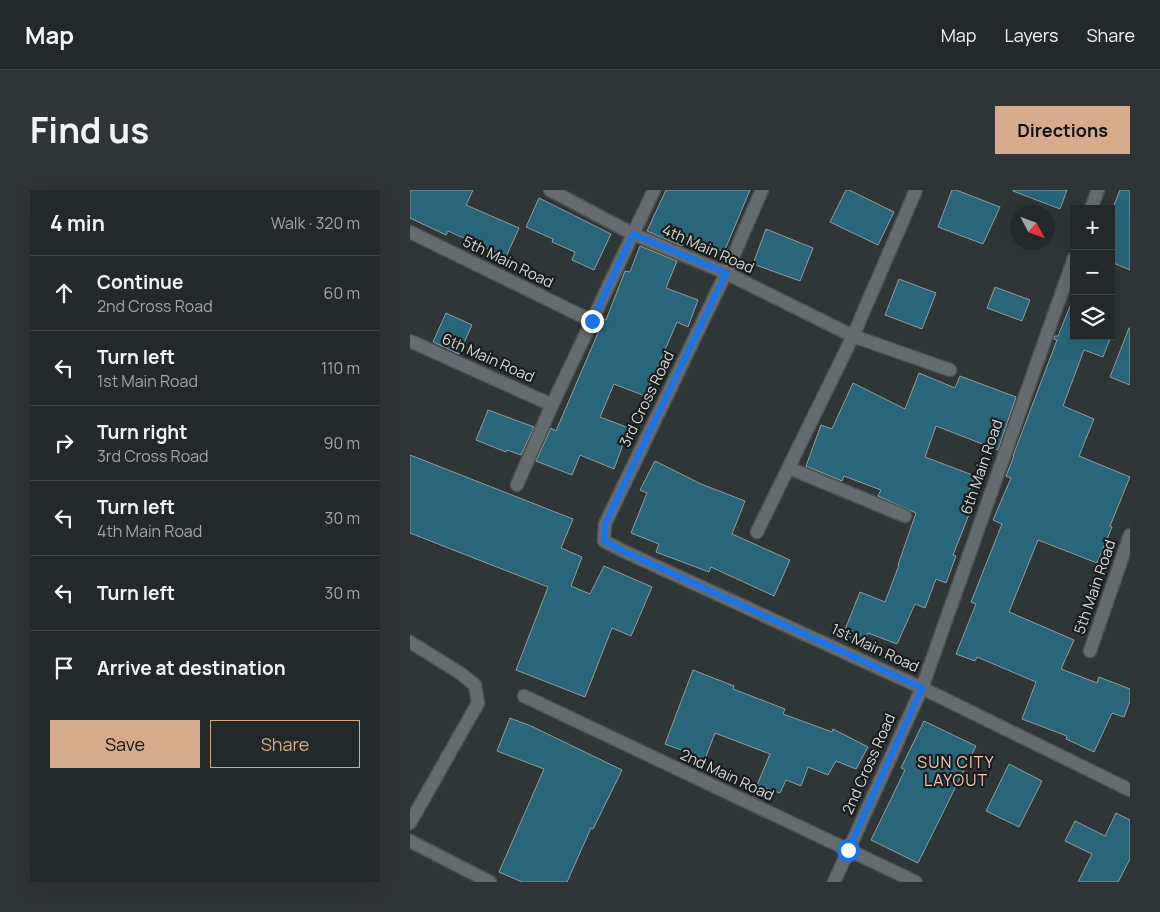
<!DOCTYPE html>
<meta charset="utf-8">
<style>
body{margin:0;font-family:Manrope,sans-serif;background:#2f3436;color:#f1f3f6}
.controls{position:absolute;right:15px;top:15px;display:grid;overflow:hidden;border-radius:0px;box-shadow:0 5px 20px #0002}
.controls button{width:45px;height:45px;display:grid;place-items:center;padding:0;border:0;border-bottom:1px solid #404447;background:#23282a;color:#f1f3f6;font:25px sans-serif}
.compass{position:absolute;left:600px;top:15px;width:45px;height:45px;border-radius:50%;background:#23282a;box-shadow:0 5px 20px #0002;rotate:131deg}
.stop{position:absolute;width:15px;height:15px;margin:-11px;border:4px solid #1a73e8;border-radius:50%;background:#fff}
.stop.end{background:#1a73e8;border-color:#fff;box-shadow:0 1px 5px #0008}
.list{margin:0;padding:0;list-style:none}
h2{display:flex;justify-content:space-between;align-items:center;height:65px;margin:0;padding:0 20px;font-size:21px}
h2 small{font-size:16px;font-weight:400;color:#a3a6a8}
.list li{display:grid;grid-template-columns:32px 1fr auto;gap:15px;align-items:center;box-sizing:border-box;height:75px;padding:0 20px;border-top:1px solid #404447}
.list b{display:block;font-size:19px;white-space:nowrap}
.list p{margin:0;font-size:16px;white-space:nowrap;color:#a3a6a8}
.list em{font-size:16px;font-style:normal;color:#a3a6a8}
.actions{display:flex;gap:10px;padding:15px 20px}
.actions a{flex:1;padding:11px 0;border:1px solid #d6ab8b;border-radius:0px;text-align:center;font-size:18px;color:#d6ab8b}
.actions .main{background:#d6ab8b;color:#111}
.icon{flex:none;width:28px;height:28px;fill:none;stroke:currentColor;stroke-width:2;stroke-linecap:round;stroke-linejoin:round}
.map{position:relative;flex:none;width:720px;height:692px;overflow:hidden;border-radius:0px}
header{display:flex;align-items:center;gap:30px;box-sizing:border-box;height:70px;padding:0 25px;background:#23282a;border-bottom:1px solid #404447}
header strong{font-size:24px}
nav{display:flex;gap:28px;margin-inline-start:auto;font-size:18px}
.intro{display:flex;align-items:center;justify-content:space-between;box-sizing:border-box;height:120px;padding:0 30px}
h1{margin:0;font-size:35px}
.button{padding:12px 22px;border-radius:0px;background:#d6ab8b;color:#111;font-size:18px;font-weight:700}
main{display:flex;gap:30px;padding:0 30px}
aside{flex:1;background:#23282a;border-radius:0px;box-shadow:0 5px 20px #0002}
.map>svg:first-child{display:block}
.building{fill:#296679;stroke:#949c9e}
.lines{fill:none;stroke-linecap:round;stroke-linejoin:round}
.minor-casing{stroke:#4d5254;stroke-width:15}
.minor{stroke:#656c6f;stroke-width:12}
.route{stroke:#1a73e8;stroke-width:6}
.labels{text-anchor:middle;stroke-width:4.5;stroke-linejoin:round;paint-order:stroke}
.street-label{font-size:15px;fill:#d7dbdc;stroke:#1a1c1e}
.neighbourhood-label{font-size:16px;letter-spacing:1px;fill:#f6c7b4;stroke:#1a1c1e}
</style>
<header>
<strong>Map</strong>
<nav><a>Map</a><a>Layers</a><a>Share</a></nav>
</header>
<div class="intro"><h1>Find us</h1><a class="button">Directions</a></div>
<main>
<aside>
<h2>4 min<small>Walk · 320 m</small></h2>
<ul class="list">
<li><svg class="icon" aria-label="ahead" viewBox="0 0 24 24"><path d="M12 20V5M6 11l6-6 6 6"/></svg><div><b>Continue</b><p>2nd Cross Road</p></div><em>60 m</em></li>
<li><svg class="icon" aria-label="left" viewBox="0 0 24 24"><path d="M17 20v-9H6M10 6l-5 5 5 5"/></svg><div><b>Turn left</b><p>1st Main Road</p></div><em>110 m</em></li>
<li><svg class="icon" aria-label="right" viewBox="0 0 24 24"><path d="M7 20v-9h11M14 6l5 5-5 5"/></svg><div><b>Turn right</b><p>3rd Cross Road</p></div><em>90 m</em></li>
<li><svg class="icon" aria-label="left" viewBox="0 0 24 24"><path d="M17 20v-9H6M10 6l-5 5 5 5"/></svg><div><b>Turn left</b><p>4th Main Road</p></div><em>30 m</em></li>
<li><svg class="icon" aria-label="left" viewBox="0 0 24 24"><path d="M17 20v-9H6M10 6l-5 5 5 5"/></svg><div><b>Turn left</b></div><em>30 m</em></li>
<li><svg class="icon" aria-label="arrive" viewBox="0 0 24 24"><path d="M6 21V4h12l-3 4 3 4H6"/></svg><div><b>Arrive at destination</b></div></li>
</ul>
<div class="actions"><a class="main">Save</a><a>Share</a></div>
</aside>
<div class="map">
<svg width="720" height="692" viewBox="0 0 720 692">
<rect width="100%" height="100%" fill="#2f3638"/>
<path class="building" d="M 0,0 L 63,0 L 56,15 L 109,38 L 96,67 L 38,41 L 36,45 L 0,28 Z
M 256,0 L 340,0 L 314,62 L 276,46 L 272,56 L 237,41 Z
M 436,0 L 439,0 L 484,22 L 468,55 L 420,32 Z
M 542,0 L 546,0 L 590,17 L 573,54 L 528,37 Z
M 603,0 L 657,0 L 650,19 L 603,1 Z
M 710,0 L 720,0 L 720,80 L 701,72 L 701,23 Z
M 129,8 L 201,44 L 184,80 L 162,70 L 165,62 L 142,52 L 143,49 L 116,37 Z
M 356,39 L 403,58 L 390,91 L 343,74 Z
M 230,56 L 267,71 L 256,98 L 288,110 L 278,137 L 267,132 L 235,206 L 204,194 L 190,227 L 219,238 L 204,279 L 170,265 L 162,285 L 126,271 L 141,238 L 146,241 L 194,129 L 196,130 L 215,81 L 220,82 Z
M 489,89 L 526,103 L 512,139 L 475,125 Z
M 585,97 L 620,110 L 612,131 L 577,118 Z
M 663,109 L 664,146 L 701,146 L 693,167 L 674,160 L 653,216 L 684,229 L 669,266 L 720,287 L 700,336 L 702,337 L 687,373 L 628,350 L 599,422 L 664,450 L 651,479 L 687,493 L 689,487 L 720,499 L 720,511 L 714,527 L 702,523 L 684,562 L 656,549 L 657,546 L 612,529 L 626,492 L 567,467 L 565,471 L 546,464 L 566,414 L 561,412 L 592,334 L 583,330 L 601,288 L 596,286 L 604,266 L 603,266 L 647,150 L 644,149 L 645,146 L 648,146 Z
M 36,123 L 62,135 L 49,164 L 23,152 Z
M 719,138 L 720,138 L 720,195 L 700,187 Z
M 509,183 L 545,198 L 550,186 L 606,207 L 588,260 L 526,236 L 515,267 L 565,286 L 554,314 L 562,317 L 543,365 L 546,366 L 536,393 L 526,389 L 515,418 L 505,414 L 487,454 L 458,443 L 453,455 L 432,447 L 450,402 L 475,412 L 489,375 L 488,375 L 506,323 L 468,306 L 471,300 L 434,286 L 432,291 L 396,276 L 411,235 L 422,239 L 443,193 L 495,219 Z
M 78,220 L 124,237 L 111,265 L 97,260 L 96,262 L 66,250 Z
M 0,265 L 163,329 L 151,358 L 172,367 L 161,396 L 180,404 L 194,376 L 242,397 L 221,446 L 202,438 L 175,507 L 106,480 L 138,397 L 0,343 Z
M 245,271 L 291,294 L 335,311 L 322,344 L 380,370 L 364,406 L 301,377 L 299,382 L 246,362 L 249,354 L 221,343 L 237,303 L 230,300 Z
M 283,480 L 324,496 L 323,499 L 375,519 L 373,524 L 422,542 L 423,539 L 458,557 L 446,579 L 426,571 L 418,585 L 398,577 L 391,596 L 376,590 L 370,603 L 347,595 L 360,564 L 305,543 L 295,569 L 255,554 Z
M 100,528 L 121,536 L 212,580 L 183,639 L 181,638 L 157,692 L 112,692 L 89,682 L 134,579 L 87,561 Z
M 514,531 L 566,556 L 508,673 L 461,650 L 495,580 L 491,578 Z
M 599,574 L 632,591 L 609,637 L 576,621 Z
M 706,623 L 720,630 L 720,669 L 708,692 L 668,692 L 682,664 L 655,651 L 665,631 L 695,646 Z"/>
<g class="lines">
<defs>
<path id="minor" d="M 140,0 L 223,44 L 316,83 L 443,146 L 540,180
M 352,0 L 316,83 L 195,334 L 194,351 L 213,361 L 512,498 L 720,600
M 681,19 L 688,0
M 0,42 L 182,131
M 0,151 L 142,215
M 379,278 L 495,326
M 107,295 L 142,215 L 244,0
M 347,342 L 443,146 L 506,0
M 0,452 L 50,483 L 65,495 L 68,513 L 0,633
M 680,461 L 720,345
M 114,506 L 506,692
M 0,651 L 80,692
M 424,692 L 512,498 L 664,68"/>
</defs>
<use href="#minor" class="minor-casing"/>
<use href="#minor" class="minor"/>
</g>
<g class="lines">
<path class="route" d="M 182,131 L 223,44 L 316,83 L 195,334 L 194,351 L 213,361 L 512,498 L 438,660"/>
</g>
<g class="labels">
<g class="street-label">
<text transform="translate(298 59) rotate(24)" y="5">4th Main Road</text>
<text transform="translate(98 72) rotate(26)" y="5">5th Main Road</text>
<text transform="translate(78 168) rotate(24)" y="5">6th Main Road</text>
<text transform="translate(237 209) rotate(-64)" y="5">3rd Cross Road</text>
<text transform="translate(572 277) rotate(-71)" y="5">6th Main Road</text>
<text transform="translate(685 397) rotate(-71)" y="5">5th Main Road</text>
<text transform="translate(465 458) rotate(25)" y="5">1st Main Road</text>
<text transform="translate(459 574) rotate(-66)" y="5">2nd Cross Road</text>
<text transform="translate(317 585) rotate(25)" y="5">2nd Main Road</text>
</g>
<g class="neighbourhood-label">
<text x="546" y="578">SUN CITY<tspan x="546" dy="18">LAYOUT</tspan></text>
</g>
</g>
</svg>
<div class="controls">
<button>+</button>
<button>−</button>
<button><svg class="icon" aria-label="layers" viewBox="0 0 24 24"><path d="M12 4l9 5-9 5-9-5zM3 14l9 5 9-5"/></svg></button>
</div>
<svg class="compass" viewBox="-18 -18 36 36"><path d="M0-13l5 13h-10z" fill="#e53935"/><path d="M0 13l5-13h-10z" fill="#a3a6a8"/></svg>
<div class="stop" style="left:438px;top:660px"></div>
<div class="stop end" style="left:182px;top:131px"></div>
</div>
</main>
